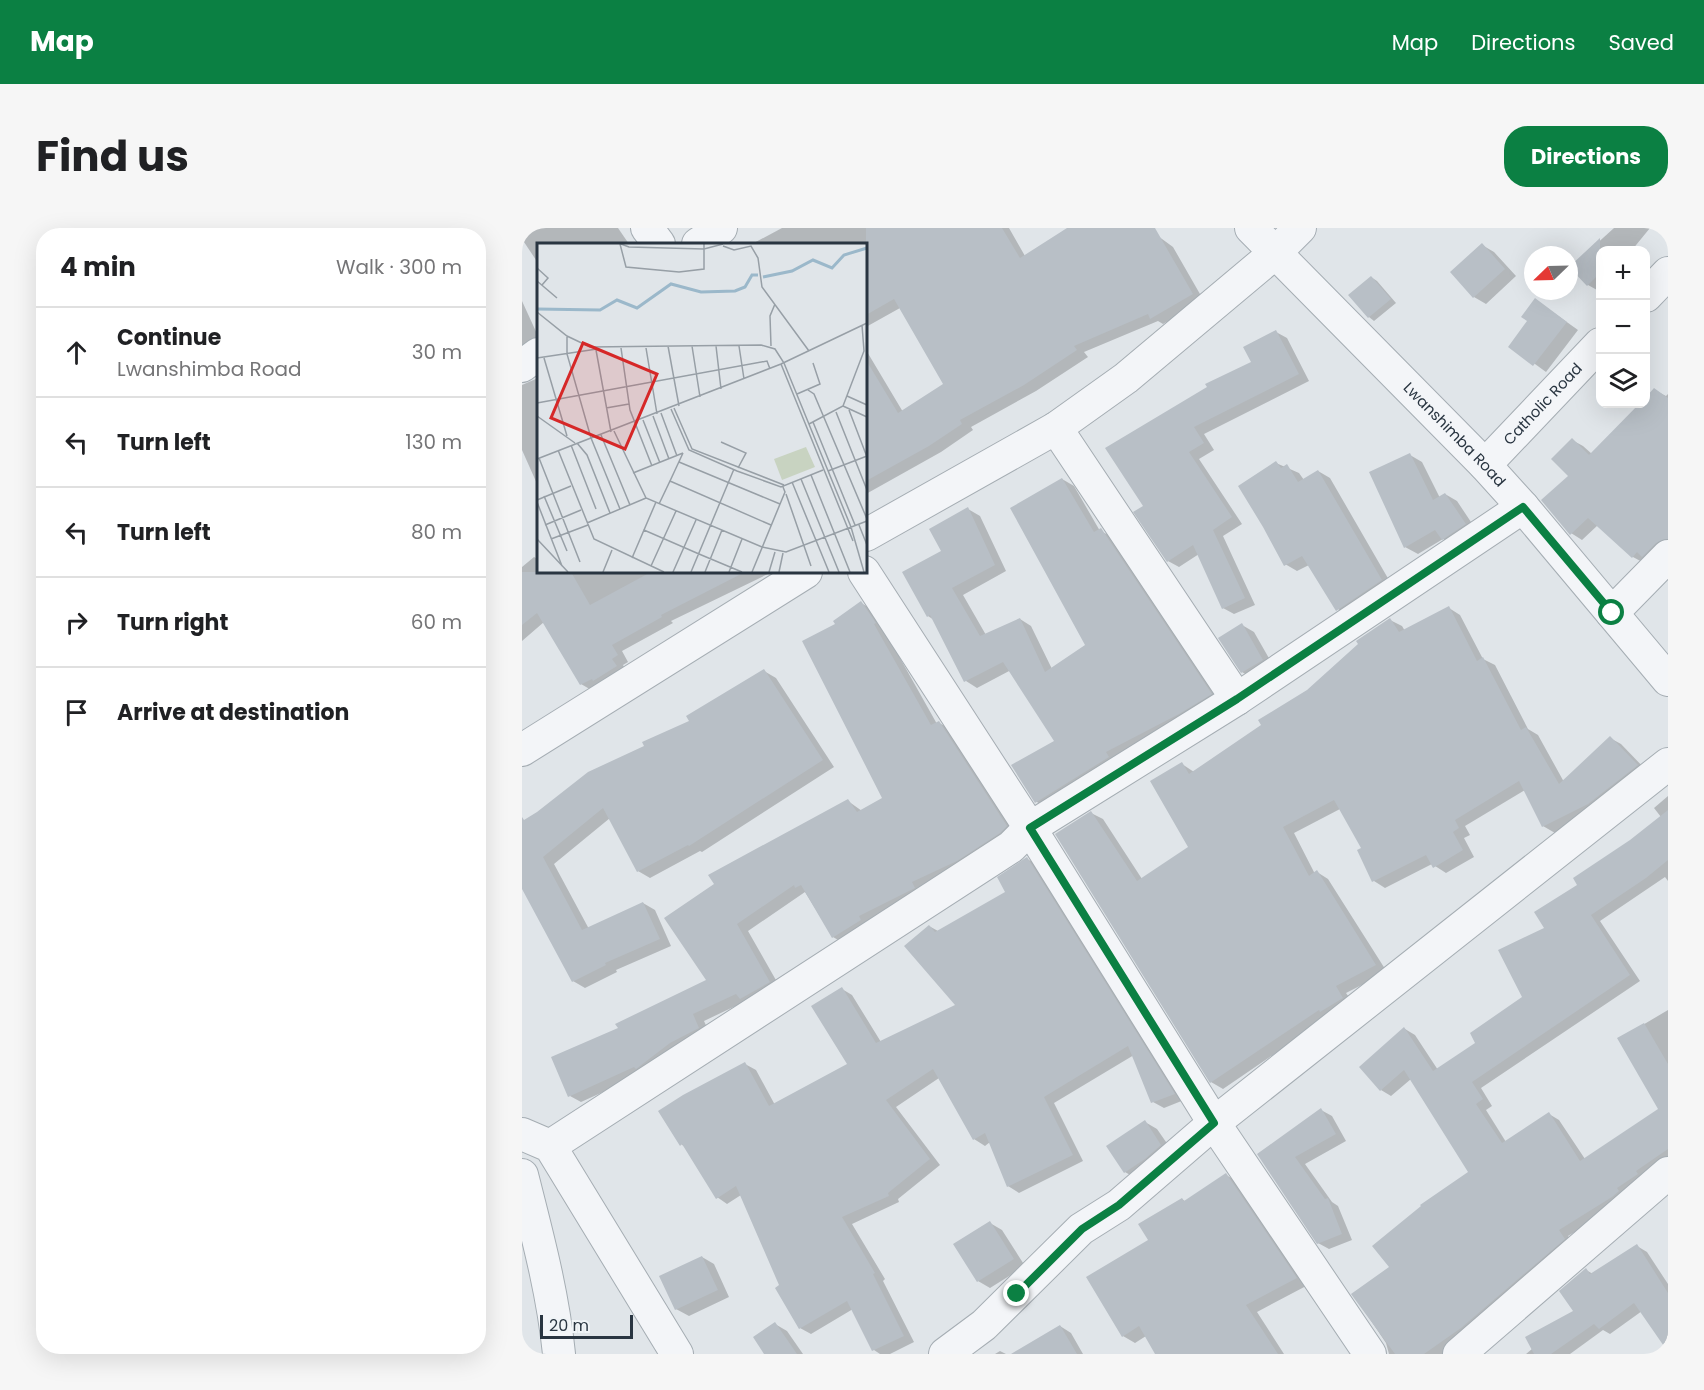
<!DOCTYPE html>
<meta charset="utf-8">
<style>
body{margin:0;font-family:Poppins,sans-serif;background:#f6f6f6;color:#202124}
.controls{position:absolute;right:18px;top:18px;display:grid;overflow:hidden;border-radius:12px;box-shadow:0 6px 24px #0002}
.controls button{width:54px;height:54px;display:grid;place-items:center;padding:0;border:0;border-bottom:2px solid #e0e0e0;background:#fff;color:#202124;font:30px sans-serif}
.compass{position:absolute;left:1002px;top:18px;width:54px;height:54px;border-radius:50%;background:#fff;box-shadow:0 6px 24px #0002;rotate:247deg}
.scale{position:absolute;left:18px;bottom:15px;width:93px;box-sizing:border-box;padding-left:6px;border:3px solid #293541;border-top:0;font-size:16px;line-height:21px;white-space:nowrap;color:#293541;-webkit-text-stroke:4px #f0f4f7;paint-order:stroke}
.stop{position:absolute;width:18px;height:18px;margin:-14px;border:4px solid #0b8043;border-radius:50%;background:#fff}
.stop.end{background:#0b8043;border-color:#fff;box-shadow:0 2px 6px #0008}
.list{margin:0;padding:0;list-style:none}
h2{display:flex;justify-content:space-between;align-items:center;height:78px;margin:0;padding:0 24px;font-size:26px}
h2 small{font-size:20px;font-weight:400;color:#757577}
.list li{display:grid;grid-template-columns:39px 1fr auto;gap:18px;align-items:center;box-sizing:border-box;height:90px;padding:0 24px;border-top:2px solid #e0e0e0}
.list b{display:block;font-size:22px;white-space:nowrap}
.list p{margin:0;font-size:20px;white-space:nowrap;color:#757577}
.list em{font-size:20px;font-style:normal;color:#757577}
.icon{flex:none;width:33px;height:33px;fill:none;stroke:currentColor;stroke-width:2;stroke-linecap:round;stroke-linejoin:round}
.map{position:relative;flex:none;width:1146px;height:1126px;overflow:hidden;border-radius:24px}
header{display:flex;align-items:center;gap:36px;box-sizing:border-box;height:84px;padding:0 30px;background:#0b8043;color:#fff}
header strong{font-size:28px}
nav{display:flex;gap:33px;margin-inline-start:auto;font-size:21px}
.intro{display:flex;align-items:center;justify-content:space-between;box-sizing:border-box;height:144px;padding:0 36px}
h1{margin:0;font-size:42px}
.button{padding:15px 27px;border-radius:24px;background:#0b8043;color:#fff;font-size:21px;font-weight:700}
main{display:flex;gap:36px;padding:0 36px}
aside{flex:1;background:#fff;border-radius:24px;box-shadow:0 6px 24px #0002}
.map>svg:first-child{display:block}
.shadow{fill:#0003}
.building{fill:#b8bfc6}
.lines{fill:none;stroke-linecap:round;stroke-linejoin:round}
.minor-casing{stroke:#a5adb3;stroke-width:34}
.minor{stroke:#f3f5f8;stroke-width:32}
.route{stroke:#0b8043;stroke-width:8}
.labels{text-anchor:middle;stroke-width:6;stroke-linejoin:round;paint-order:stroke}
.street-label{font-size:15px;fill:#293541;stroke:#f0f4f7}
.inset-river{fill:none;stroke:#9bb8ca;stroke-width:3}
.inset-road{fill:none;stroke:#979fa6;stroke-width:1.5}
.view{fill:#d62828;fill-opacity:0.15;stroke:#d62828;stroke-width:3}
.inset-edge{fill:none;stroke:#293541;stroke-width:3}
</style>
<header>
<strong>Map</strong>
<nav><a>Map</a><a>Directions</a><a>Saved</a></nav>
</header>
<div class="intro"><h1>Find us</h1><a class="button">Directions</a></div>
<main>
<aside>
<h2>4 min<small>Walk · 300 m</small></h2>
<ul class="list">
<li><svg class="icon" aria-label="ahead" viewBox="0 0 24 24"><path d="M12 20V5M6 11l6-6 6 6"/></svg><div><b>Continue</b><p>Lwanshimba Road</p></div><em>30 m</em></li>
<li><svg class="icon" aria-label="left" viewBox="0 0 24 24"><path d="M17 20v-9H6M10 6l-5 5 5 5"/></svg><div><b>Turn left</b></div><em>130 m</em></li>
<li><svg class="icon" aria-label="left" viewBox="0 0 24 24"><path d="M17 20v-9H6M10 6l-5 5 5 5"/></svg><div><b>Turn left</b></div><em>80 m</em></li>
<li><svg class="icon" aria-label="right" viewBox="0 0 24 24"><path d="M7 20v-9h11M14 6l5 5-5 5"/></svg><div><b>Turn right</b></div><em>60 m</em></li>
<li><svg class="icon" aria-label="arrive" viewBox="0 0 24 24"><path d="M6 21V4h12l-3 4 3 4H6"/></svg><div><b>Arrive at destination</b></div></li>
</ul>
</aside>
<div class="map">
<svg width="1146" height="1126" viewBox="0 0 1146 1126">
<rect width="100%" height="100%" fill="#e0e5e9"/>
<path class="shadow" d="M 0,0 L 96,0 L 107,16 L 16,16 L 16,35 L 0,11 Z
M 260,0 L 487,0 L 503,28 L 548,0 L 625,0 L 651,19 L 682,73 L 641,96 L 636,93 L 562,124 L 566,129 L 514,163 L 449,199 L 451,202 L 419,224 L 344,266 L 344,122 L 381,184 L 423,156 L 378,80 L 344,99 L 344,16 L 230,16 Z
M 1092,0 L 1128,0 L 1110,22 L 1078,22 L 1078,59 L 1075,62 L 1066,57 L 1049,39 Z
M 960,17 L 972,24 L 994,48 L 964,76 L 952,69 Z
M 849,49 L 855,53 L 874,75 L 852,93 L 847,89 L 829,67 Z
M 1014,72 L 1056,102 L 1024,144 L 988,118 L 1007,93 Z
M 0,73 L 16,108 L 16,119 L 0,130 Z
M 754,104 L 765,110 L 787,153 L 682,206 L 692,222 L 677,231 L 720,296 L 701,308 L 733,377 L 712,386 L 701,380 L 677,326 L 657,339 L 646,333 L 623,279 L 585,221 L 731,135 Z
M 16,150 L 16,258 L 0,222 L 0,157 Z
M 1132,162 L 1144,168 L 1146,166 L 1146,311 L 1122,335 L 1111,329 L 1076,297 L 1060,312 L 1049,305 L 1050,212 L 1061,218 L 1070,226 L 1119,176 L 1124,176 L 1124,171 Z
M 888,227 L 900,234 L 918,270 L 923,266 L 935,273 L 955,303 L 933,318 L 921,311 L 896,326 L 883,319 L 849,245 Z
M 754,235 L 777,245 L 782,252 L 796,243 L 808,250 L 871,359 L 828,388 L 816,381 L 787,337 L 775,343 L 763,336 Z
M 540,251 L 552,258 L 578,303 L 591,309 L 700,472 L 526,581 L 515,574 L 491,538 L 534,513 L 489,442 L 455,460 L 444,453 L 412,392 L 406,388 L 421,323 L 446,281 L 458,288 L 484,343 L 441,367 L 464,407 L 498,391 L 509,398 L 530,441 L 565,418 Z
M 12,329 L 16,331 L 16,344 L 250,344 L 149,393 L 151,395 L 100,423 L 106,434 L 101,437 L 105,445 L 71,463 L 59,456 L 22,394 L 0,413 L 0,339 Z
M 339,375 L 351,382 L 415,496 L 417,495 L 429,501 L 496,605 L 323,716 L 311,709 L 283,664 L 226,703 L 259,761 L 224,773 L 182,793 L 188,806 L 123,845 L 59,874 L 48,868 L 98,801 L 186,753 L 145,690 L 326,573 L 340,583 L 362,570 L 316,397 Z
M 927,380 L 938,387 L 961,431 L 973,437 L 1006,501 L 1016,507 L 1042,554 L 1088,510 L 1099,516 L 1126,544 L 1078,582 L 1033,605 L 1021,598 L 1003,562 L 943,598 L 948,607 L 942,610 L 952,629 L 924,645 L 910,636 L 863,660 L 852,653 L 841,621 L 818,581 L 772,605 L 793,646 L 795,644 L 806,651 L 865,744 L 824,765 L 832,776 L 808,788 L 701,861 L 689,854 L 569,585 L 581,591 L 620,651 L 668,619 L 660,536 L 672,544 L 741,497 L 785,463 L 868,392 L 880,398 L 883,403 Z
M 720,397 L 732,404 L 752,439 L 732,451 L 720,444 Z
M 242,443 L 254,450 L 312,539 L 180,624 L 178,623 L 128,650 L 116,643 L 88,590 L 32,636 L 67,701 L 121,675 L 133,682 L 149,718 L 94,742 L 95,744 L 63,760 L 51,753 L 0,645 L 0,594 L 124,519 L 169,493 Z
M 1146,568 L 1146,653 L 1143,649 L 1078,693 L 1118,753 L 959,860 L 970,878 L 964,882 L 984,914 L 1027,886 L 1037,892 L 1063,931 L 1138,881 L 1097,811 L 1146,782 L 1146,934 L 1101,975 L 1046,1008 L 1052,1017 L 950,1106 L 921,1126 L 867,1126 L 864,1115 L 831,1066 L 869,1040 L 948,944 L 889,851 L 869,868 L 859,862 L 883,801 L 893,807 L 916,842 L 955,816 L 1002,769 L 1024,700 L 1057,657 L 1139,589 L 1132,580 Z
M 505,631 L 516,637 L 662,872 L 642,880 L 631,874 L 612,827 L 532,875 L 561,933 L 497,965 L 486,958 L 468,914 L 463,918 L 452,911 L 417,850 L 374,879 L 418,937 L 376,971 L 377,974 L 330,996 L 363,1051 L 361,1053 L 392,1114 L 368,1126 L 358,1126 L 352,1122 L 331,1081 L 289,1106 L 278,1100 L 219,967 L 205,976 L 195,969 L 163,919 L 159,916 L 223,836 L 234,842 L 253,877 L 327,837 L 320,761 L 330,767 L 359,814 L 435,777 L 407,698 L 416,703 L 485,665 Z
M 799,882 L 810,888 L 824,913 L 783,936 L 810,974 L 816,978 L 830,1012 L 807,1021 L 796,1015 L 737,927 Z
M 623,894 L 635,901 L 651,924 L 615,951 L 603,944 Z
M 704,947 L 716,954 L 786,1057 L 735,1084 L 762,1126 L 635,1126 L 624,1108 L 613,1115 L 601,1108 L 628,1013 L 660,971 L 664,974 Z
M 468,995 L 480,1002 L 503,1038 L 468,1060 L 456,1053 Z
M 1115,1018 L 1125,1024 L 1146,1056 L 1146,1121 L 1120,1083 L 1088,1106 L 1081,1102 L 1048,1126 L 1004,1126 L 1054,1084 L 1064,1042 L 1071,1046 Z
M 180,1029 L 192,1036 L 207,1069 L 167,1088 L 154,1081 Z
M 253,1096 L 265,1103 L 281,1126 L 244,1126 Z
M 538,1098 L 549,1105 L 561,1126 L 492,1126 Z
M 478,1123 L 484,1126 L 473,1126 Z"/>
<path class="building" d="M 344,0 L 480,0 L 498,30 L 545,0 L 633,0 L 671,66 L 628,91 L 626,86 L 552,118 L 555,122 L 502,157 L 438,192 L 440,196 L 407,218 L 344,253 L 344,132 L 376,185 L 421,156 L 372,71 L 344,87 Z
M 1078,10 L 1078,45 L 1065,58 L 1047,39 Z
M 960,15 L 983,41 L 951,70 L 928,44 Z
M 849,48 L 869,71 L 846,90 L 826,67 Z
M 1013,70 L 1045,94 L 1011,138 L 986,119 L 1005,93 L 999,89 Z
M 754,102 L 777,146 L 672,199 L 682,215 L 667,224 L 710,289 L 691,302 L 723,370 L 700,381 L 671,317 L 645,334 L 611,284 L 621,278 L 583,220 L 685,159 L 683,156 L 729,134 L 721,119 Z
M 1132,160 L 1146,170 L 1146,311 L 1134,315 L 1120,329 L 1115,324 L 1110,330 L 1066,290 L 1048,307 L 1019,272 L 1046,248 L 1029,231 L 1050,210 L 1067,227 L 1117,176 L 1124,176 L 1124,169 Z
M 888,225 L 911,272 L 923,265 L 944,296 L 920,312 L 913,302 L 882,320 L 847,244 Z
M 754,233 L 759,240 L 765,236 L 776,254 L 796,242 L 860,352 L 814,383 L 780,328 L 762,338 L 741,299 L 716,258 Z
M 540,250 L 572,304 L 579,300 L 690,466 L 657,486 L 584,524 L 587,529 L 513,575 L 489,537 L 532,513 L 481,434 L 442,454 L 408,387 L 405,389 L 380,344 L 419,323 L 407,301 L 446,279 L 473,337 L 430,360 L 458,408 L 498,390 L 523,444 L 563,417 L 488,280 Z
M 0,344 L 49,344 L 68,377 L 129,344 L 223,344 L 139,387 L 140,389 L 90,417 L 96,427 L 90,431 L 95,438 L 71,453 L 70,451 L 58,457 L 15,385 L 0,397 Z
M 339,373 L 354,395 L 352,396 L 409,497 L 417,493 L 485,598 L 478,605 L 435,633 L 390,654 L 393,660 L 337,688 L 339,692 L 310,710 L 279,657 L 273,660 L 272,657 L 215,696 L 248,754 L 218,771 L 214,766 L 171,786 L 177,800 L 148,815 L 114,841 L 112,839 L 46,869 L 29,829 L 96,800 L 93,796 L 184,752 L 142,690 L 192,656 L 186,647 L 326,571 L 335,584 L 360,570 L 280,413 L 313,396 L 311,393 Z
M 927,378 L 955,433 L 961,429 L 999,502 L 1004,499 L 1037,556 L 1088,508 L 1116,537 L 1066,576 L 1020,599 L 997,553 L 933,592 L 937,600 L 931,604 L 941,622 L 911,640 L 904,627 L 850,654 L 835,622 L 839,620 L 812,572 L 761,599 L 787,648 L 795,642 L 854,737 L 814,758 L 821,770 L 798,784 L 797,782 L 688,855 L 533,606 L 569,583 L 615,653 L 666,619 L 628,553 L 660,534 L 667,546 L 739,497 L 736,492 L 785,462 L 836,416 L 834,413 L 868,390 L 877,404 Z
M 720,395 L 741,432 L 719,445 L 696,410 Z
M 242,441 L 301,532 L 167,618 L 166,617 L 115,644 L 81,580 L 21,629 L 60,702 L 121,674 L 138,711 L 83,735 L 84,737 L 50,754 L 0,661 L 0,589 L 2,592 L 15,584 L 66,544 L 122,518 L 120,514 L 167,493 L 164,488 Z
M 1146,582 L 1146,632 L 1124,650 L 1069,687 L 1108,747 L 950,854 L 961,871 L 954,876 L 980,915 L 1027,884 L 1058,933 L 1136,881 L 1095,810 L 1122,795 L 1146,836 L 1146,921 L 1114,943 L 1116,946 L 1095,960 L 1097,963 L 1090,969 L 1037,1002 L 1043,1011 L 939,1100 L 902,1126 L 873,1126 L 829,1066 L 867,1039 L 850,1018 L 899,978 L 898,977 L 946,944 L 882,842 L 858,863 L 837,839 L 882,799 L 911,843 L 953,815 L 948,805 L 1000,769 L 976,722 L 1022,700 L 1012,684 L 1055,657 L 1051,650 L 1108,612 Z
M 505,629 L 653,866 L 629,875 L 606,818 L 522,869 L 551,927 L 485,959 L 463,905 L 451,912 L 411,841 L 364,872 L 408,931 L 366,965 L 367,968 L 320,989 L 353,1045 L 351,1046 L 382,1108 L 350,1123 L 325,1073 L 277,1101 L 253,1060 L 257,1057 L 214,958 L 194,971 L 160,916 L 158,918 L 136,883 L 161,867 L 223,834 L 247,878 L 325,836 L 289,778 L 320,759 L 354,815 L 433,777 L 382,718 L 407,697 L 413,704 L 483,664 L 475,649 Z
M 799,880 L 814,906 L 773,929 L 803,971 L 806,970 L 820,1006 L 795,1016 L 735,926 Z
M 623,892 L 639,917 L 623,931 L 602,945 L 584,918 Z
M 704,945 L 775,1050 L 724,1077 L 756,1126 L 633,1126 L 617,1098 L 600,1109 L 564,1049 L 626,1012 L 616,996 L 660,970 L 662,973 Z
M 468,993 L 492,1031 L 455,1054 L 431,1016 Z
M 1115,1016 L 1146,1065 L 1146,1124 L 1112,1075 L 1077,1101 L 1072,1096 L 1029,1126 L 1012,1126 L 1003,1109 L 1051,1083 L 1037,1063 L 1064,1040 L 1068,1046 Z
M 180,1028 L 196,1062 L 153,1082 L 137,1048 Z
M 253,1094 L 275,1126 L 242,1126 L 231,1109 Z
M 538,1097 L 555,1126 L 489,1126 Z"/>
<g class="lines">
<defs>
<g id="minor">
<path d="M 125,0 L 137,16"/>
<path id="s1" d="M 729,0 L 963,237 L 1001,279 L 1146,452"/>
<path d="M 176,16 L 199,0"/>
<path d="M 1124,68 L 1146,45"/>
<path d="M 0,138 L 16,126"/>
<path d="M 534,200 L 715,471"/>
<path id="s2" d="M 963,237 L 1078,116"/>
<path d="M 344,307 L 534,200 L 604,150 L 753,25 L 778,0"/>
<path d="M 342,344 L 508,600 L 692,895 L 848,1126"/>
<path d="M 1090,385 L 1146,328"/>
<path d="M 0,522 L 284,344"/>
<path d="M 0,906 L 28,918 L 155,1126"/>
<path d="M 28,918 L 489,619 L 508,600 L 715,471 L 1001,279"/>
<path d="M 0,947 C 15,1006 31,1065 37,1126"/>
<path d="M 423,1126 L 462,1097 L 559,1001 L 597,977 L 692,895 L 1146,536"/>
<path d="M 937,1126 L 1146,945"/>
</g>
</defs>
<use href="#minor" class="minor-casing"/>
<use href="#minor" class="minor"/>
</g>
<g class="lines">
<path class="route" d="M 495,1066 L 560,1001 L 597,977 L 692,895 L 508,600 L 715,471 L 1001,279 L 1090,385"/>
</g>
<g class="labels">
<g class="street-label">
<text dy="5" stroke="none"><textPath href="#s2" startOffset="84">Catholic Road</textPath></text>
<text dy="5" stroke="none"><textPath href="#s1" startOffset="290">Lwanshimba Road</textPath></text>
</g>
</g>
<g transform="translate(15 15)">
<rect width="330" height="330" fill="#e0e5e9"/>
<path d="M 269,204 L 278,224 L 245,237 L 237,216 Z" fill="#c8d3c1"/>
<path class="inset-river" d="M 226,34 L 255,28 L 276,17 L 295,25 L 307,12 L 330,5M 0,66 L 63,67 L 80,57 L 100,65 L 134,41 L 164,49 L 198,48 L 208,44 L 215,32 L 221,32"/>
<path class="inset-road" d="M 83,1 L 89,24 L 142,29 L 167,26 L 167,1M 84,1 L 92,4 L 167,6 L 186,1M 186,3 L 197,7 L 214,3 L 221,15 L 225,44 L 272,108M 0,25 L 11,35 L 5,42M 0,38 L 20,55M 0,69 L 30,93 L 53,104 L 224,102 L 238,106 L 247,120 L 314,284 L 327,329M 30,94 L 30,111 L 54,195 L 83,266M 131,103 L 142,163M 155,103 L 163,154M 179,103 L 184,146M 202,103 L 207,136M 234,103 L 233,73 L 238,61M 84,105 L 93,167 L 115,223M 109,105 L 120,171M 59,107 L 74,189M 0,115 L 60,106M 7,115 L 30,193M 244,121 L 316,298M 271,147 L 277,151 L 330,276M 260,151 L 283,141 L 276,120M 310,153 L 330,162M 0,160 L 230,118 L 233,126M 306,163 L 330,174M 69,165 L 92,161M 137,165 L 155,206 L 247,242M 134,166 L 152,207 L 200,228 L 244,244 L 286,227M 312,167 L 330,214M 299,169 L 330,247M 124,170 L 140,213M 0,173 L 38,200M 116,173 L 132,216M 106,177 L 123,220M 276,179 L 318,282M 272,181 L 306,163 L 327,108 L 325,82M 77,188 L 109,255 L 225,304 L 249,309 L 330,278M 64,192 L 93,262M 184,199 L 209,210 L 201,225M 40,200 L 50,212 L 73,270M 34,202 L 59,266M 21,207 L 57,296 L 127,329M 2,215 L 43,319M 0,216 L 244,121 L 330,80M 142,219 L 243,261M 291,228 L 330,213M 96,230 L 146,210M 274,232 L 313,329M 264,236 L 302,329M 133,238 L 146,210M 255,239 L 292,329M 249,251 L 274,323M 7,253 L 30,308M 0,257 L 34,243M 0,259 L 25,323M 122,261 L 133,238 L 234,282M 50,280 L 109,255M 8,282 L 44,267M 322,282 L 330,302M 107,287 L 119,259M 0,296 L 31,329M 14,296 L 51,282M 162,311 L 205,329M 95,315 L 107,287 L 162,311M 114,323 L 139,268M 66,329 L 75,307M 136,329 L 159,277M 154,329 L 197,226M 168,329 L 185,287M 192,329 L 205,296M 215,329 L 248,249 L 246,244M 232,329 L 238,309M 242,329 L 246,310"/>
<path class="view" d="M 46,100 L 120,131 L 88,206 L 14,175 Z"/>
<rect width="330" height="330" class="inset-edge"/>
</g>
</svg>
<div class="controls">
<button>+</button>
<button>−</button>
<button><svg class="icon" aria-label="layers" viewBox="0 0 24 24"><path d="M12 4l9 5-9 5-9-5zM3 14l9 5 9-5"/></svg></button>
</div>
<svg class="compass" viewBox="-18 -18 36 36"><path d="M0-13l5 13h-10z" fill="#e53935"/><path d="M0 13l5-13h-10z" fill="#757577"/></svg>
<div class="scale">20 m</div>
<div class="stop" style="left:1090px;top:385px"></div>
<div class="stop end" style="left:495px;top:1066px"></div>
</div>
</main>
